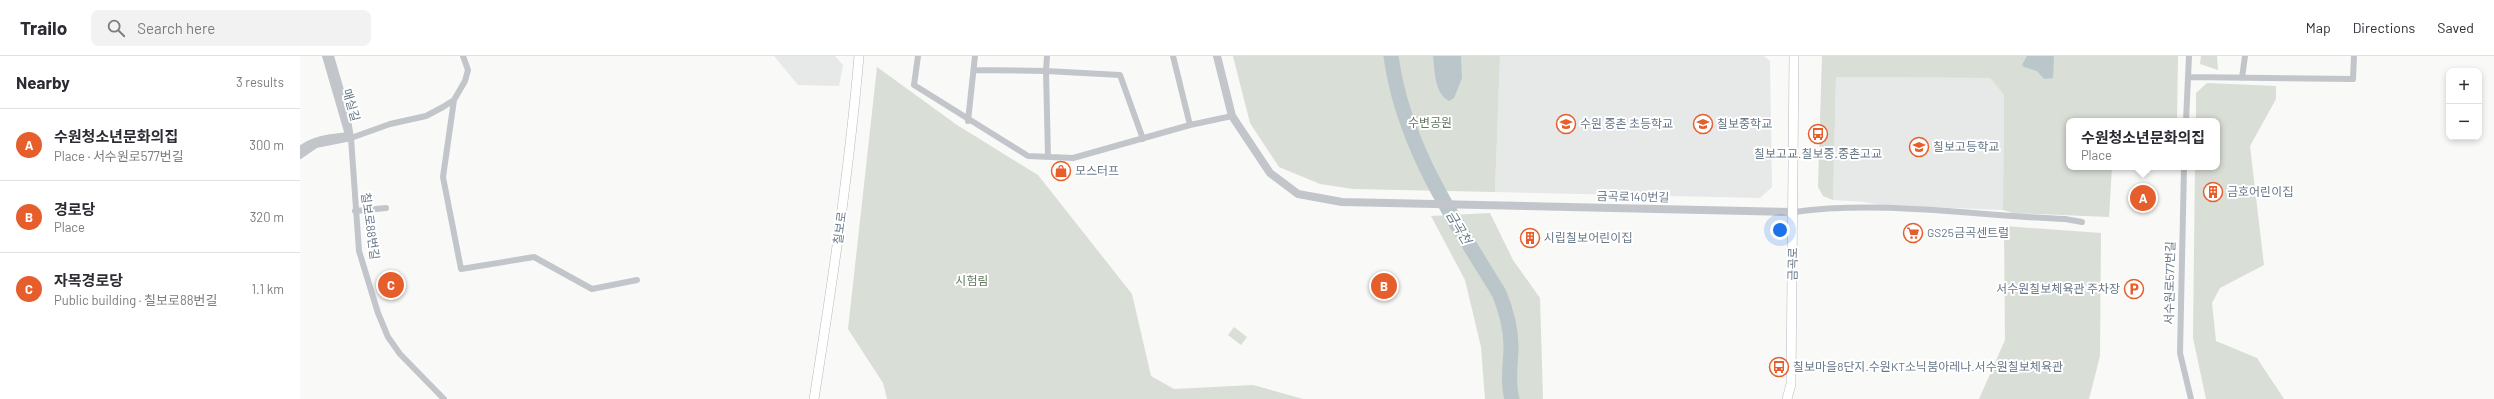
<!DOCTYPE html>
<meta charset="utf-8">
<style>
body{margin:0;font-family:Barlow,"Noto Sans KR",sans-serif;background:#f2f2f3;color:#2b2b33}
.controls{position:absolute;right:12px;top:12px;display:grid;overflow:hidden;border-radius:8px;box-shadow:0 2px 6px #0003}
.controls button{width:36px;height:36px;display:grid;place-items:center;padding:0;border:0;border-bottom:1px solid #e1e1e2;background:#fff;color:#2b2b33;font:20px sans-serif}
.you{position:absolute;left:1480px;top:174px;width:14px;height:14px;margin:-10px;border:3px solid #fff;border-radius:50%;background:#1a73e8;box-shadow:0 0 0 6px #1a73e833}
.badge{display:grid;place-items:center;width:26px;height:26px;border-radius:50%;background:#e55e2b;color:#fff;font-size:13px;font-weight:700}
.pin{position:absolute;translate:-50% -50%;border:2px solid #fff;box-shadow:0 1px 4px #0006}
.popup{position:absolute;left:1766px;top:62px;width:154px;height:52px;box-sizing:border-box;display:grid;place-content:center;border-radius:8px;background:#fff;filter:drop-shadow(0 1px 3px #0005);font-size:13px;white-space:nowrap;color:#7c7c81}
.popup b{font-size:15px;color:#2b2b33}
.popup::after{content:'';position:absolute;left:50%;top:100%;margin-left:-8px;border:8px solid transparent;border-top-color:#fff}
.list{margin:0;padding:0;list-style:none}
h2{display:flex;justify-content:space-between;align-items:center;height:52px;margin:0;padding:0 16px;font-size:17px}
h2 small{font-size:13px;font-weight:400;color:#7c7c81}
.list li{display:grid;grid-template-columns:26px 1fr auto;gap:12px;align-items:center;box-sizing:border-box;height:72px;padding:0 16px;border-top:1px solid #e1e1e2}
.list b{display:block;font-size:15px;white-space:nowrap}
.list p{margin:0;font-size:13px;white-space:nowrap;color:#7c7c81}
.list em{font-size:13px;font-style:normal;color:#7c7c81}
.icon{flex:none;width:22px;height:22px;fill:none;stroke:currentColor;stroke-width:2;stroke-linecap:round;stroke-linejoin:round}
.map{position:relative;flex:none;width:2194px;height:343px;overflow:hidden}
header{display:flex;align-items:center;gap:24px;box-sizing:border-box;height:56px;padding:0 20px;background:#fff;border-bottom:1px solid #e1e1e2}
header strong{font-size:19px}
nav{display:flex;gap:22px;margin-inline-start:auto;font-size:14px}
.search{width:280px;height:36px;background:#f2f2f3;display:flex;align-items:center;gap:10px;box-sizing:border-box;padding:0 14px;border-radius:8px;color:#7c7c81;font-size:15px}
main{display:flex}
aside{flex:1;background:#fff}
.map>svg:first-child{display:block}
.built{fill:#e7e8e8}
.green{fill:#d9ded6}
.water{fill:#bbc6cb}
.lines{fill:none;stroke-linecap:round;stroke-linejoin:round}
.river{stroke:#bbc6cb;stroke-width:15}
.secondary-casing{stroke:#b5babf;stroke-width:10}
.minor{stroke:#c2c6cb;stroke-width:6}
.tertiary{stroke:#c2c6cb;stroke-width:8}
.secondary{stroke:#fff;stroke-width:9}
.labels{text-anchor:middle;stroke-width:4;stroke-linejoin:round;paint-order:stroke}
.street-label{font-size:12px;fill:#687888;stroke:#fff}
.park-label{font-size:12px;fill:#667a63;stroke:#fff}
.poi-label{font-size:12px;fill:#687888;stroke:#fff;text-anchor:start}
.water-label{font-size:13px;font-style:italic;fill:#637983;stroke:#fff}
</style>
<header>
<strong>Trailo</strong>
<div class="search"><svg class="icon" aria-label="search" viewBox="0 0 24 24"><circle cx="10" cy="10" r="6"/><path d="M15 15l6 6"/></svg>Search here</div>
<nav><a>Map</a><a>Directions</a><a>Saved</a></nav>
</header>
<main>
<aside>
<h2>Nearby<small>3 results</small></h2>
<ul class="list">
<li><span class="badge">A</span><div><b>수원청소년문화의집</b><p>Place · 서수원로577번길</p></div><em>300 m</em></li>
<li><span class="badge">B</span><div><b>경로당</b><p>Place</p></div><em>320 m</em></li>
<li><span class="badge">C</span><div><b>자목경로당</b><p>Public building · 칠보로88번길</p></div><em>1.1 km</em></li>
</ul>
</aside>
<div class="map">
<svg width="2194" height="343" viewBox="0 0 2194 343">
<rect width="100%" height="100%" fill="#f9f9f7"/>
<path class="built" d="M 474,0 L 535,0 L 543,9 L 539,30 L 498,29 Z
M 1200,0 L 1464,0 L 1470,5 L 1472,131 L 1460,142 L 1195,136 Z
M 1536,21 L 1690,22 L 1704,39 L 1703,154 L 1579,149 L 1564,146 L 1533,144 Z"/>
<path class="green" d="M 933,0 L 1200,0 L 1195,136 L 1053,133 L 1020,128 L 979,111 L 950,67 Z
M 1522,0 L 1878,0 L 1877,65 L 1769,65 L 1769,111 L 1812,111 L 1809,161 L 1713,157 L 1703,154 L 1704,39 L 1690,22 L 1536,21 L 1533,144 L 1523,140 L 1518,131 Z
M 1901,0 L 1917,0 L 1918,14 L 1900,8 Z
M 577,11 L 657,69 L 738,119 L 832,238 L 851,320 L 874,333 L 953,329 L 1003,343 L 587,343 L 583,327 L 548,273 Z
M 1907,27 L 1976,30 L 1976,43 L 1950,90 L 1964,209 L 1920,232 L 1912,247 L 1916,285 L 1957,302 L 1984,343 L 1906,343 L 1893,282 L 1895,111 L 1917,111 L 1917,65 L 1896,65 L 1896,37 Z
M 1190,157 L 1213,204 L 1240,242 L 1243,343 L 1185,343 L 1181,291 L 1165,224 L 1131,160 Z
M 1704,170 L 1801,177 L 1800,300 L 1789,343 L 1679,343 L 1705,284 Z
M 934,271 L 947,281 L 941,289 L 928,279 Z"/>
<path class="water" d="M 1133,0 L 1161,0 L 1162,22 L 1154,42 L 1149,45 C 1134,37 1135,15 1133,0 Z
M 1727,0 L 1754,0 L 1753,22 L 1744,23 L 1737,15 L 1724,11 L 1722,9 Z"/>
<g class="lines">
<path class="river" d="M 1091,0 C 1103,89 1153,162 1199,237 C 1206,254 1211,272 1211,291 C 1211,308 1207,326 1212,343"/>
<defs>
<path id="secondary" d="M 514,343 C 532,229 549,115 559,0
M 1487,343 L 1491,328 L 1494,0"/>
</defs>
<use href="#secondary" class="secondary-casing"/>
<path class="minor" d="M 31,0 L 46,51 L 51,82 L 59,195 L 78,257 L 88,281 L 100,298 L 144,343
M 618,0 L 614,29 L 728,100 L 773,102 L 890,69 L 932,60
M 873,0 L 890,69
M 674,14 L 746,15 L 747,0
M 1888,21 L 2053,23 L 2054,0
M 1942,22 L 1945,0
M 154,44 L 143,121 L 161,213 L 234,201 L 292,233 L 337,224
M 668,65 L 675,0
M 1886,65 L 1889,0
M 0,93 C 14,82 30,81 48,79 L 25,0
M 0,100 L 16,89 L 51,82 L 90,68 L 126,60 L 143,51 L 154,44 L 165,25 L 168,14 L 163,0
M 748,101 L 746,15 L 820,19 L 843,83
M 1884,111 L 1880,297 L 1891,343
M 55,155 L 86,152
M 1494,156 C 1584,144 1675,160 1765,163 L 1782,166"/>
<path class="tertiary" d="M 917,0 L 932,60 L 970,117 L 998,138 L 1042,146 L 1494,156"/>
<use href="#secondary" class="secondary"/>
</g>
<defs>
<symbol id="school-ring" viewBox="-11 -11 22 22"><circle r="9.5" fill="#fff" stroke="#e55e2b" stroke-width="1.5"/><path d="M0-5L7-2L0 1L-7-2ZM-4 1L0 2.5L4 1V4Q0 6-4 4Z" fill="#e55e2b"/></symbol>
<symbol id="bus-ring" viewBox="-11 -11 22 22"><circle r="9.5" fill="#fff" stroke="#e55e2b" stroke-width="1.5"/><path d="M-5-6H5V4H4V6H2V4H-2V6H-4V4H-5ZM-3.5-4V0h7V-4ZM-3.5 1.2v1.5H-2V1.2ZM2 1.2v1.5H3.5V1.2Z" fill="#e55e2b"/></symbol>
<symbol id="shop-ring" viewBox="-11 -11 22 22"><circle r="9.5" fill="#fff" stroke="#e55e2b" stroke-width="1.5"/><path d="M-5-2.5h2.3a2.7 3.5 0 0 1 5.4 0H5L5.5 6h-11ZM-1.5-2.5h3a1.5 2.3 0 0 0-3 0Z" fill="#e55e2b"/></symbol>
<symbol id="building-ring" viewBox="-11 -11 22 22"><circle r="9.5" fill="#fff" stroke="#e55e2b" stroke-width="1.5"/><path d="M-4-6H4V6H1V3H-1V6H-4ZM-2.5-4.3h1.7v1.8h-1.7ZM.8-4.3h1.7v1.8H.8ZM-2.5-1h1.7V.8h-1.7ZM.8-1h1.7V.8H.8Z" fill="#e55e2b"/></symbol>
<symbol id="supermarket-ring" viewBox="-11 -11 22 22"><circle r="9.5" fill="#fff" stroke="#e55e2b" stroke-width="1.5"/><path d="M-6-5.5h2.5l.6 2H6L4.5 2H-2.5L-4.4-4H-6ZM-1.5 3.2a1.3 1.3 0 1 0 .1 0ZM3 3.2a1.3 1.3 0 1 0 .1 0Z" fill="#e55e2b"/></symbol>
<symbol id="parking-ring" viewBox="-11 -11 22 22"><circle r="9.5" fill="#fff" stroke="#e55e2b" stroke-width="1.5"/><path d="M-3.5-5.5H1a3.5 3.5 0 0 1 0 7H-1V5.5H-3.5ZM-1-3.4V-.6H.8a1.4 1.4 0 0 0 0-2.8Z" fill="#e55e2b"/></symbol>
</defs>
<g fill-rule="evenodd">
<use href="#school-ring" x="1255" y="57" width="22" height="22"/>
<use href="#school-ring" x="1392" y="57" width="22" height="22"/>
<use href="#bus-ring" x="1507" y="67" width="22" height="22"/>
<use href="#school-ring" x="1608" y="80" width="22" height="22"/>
<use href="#shop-ring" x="750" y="104" width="22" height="22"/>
<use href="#building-ring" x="1902" y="125" width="22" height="22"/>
<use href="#supermarket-ring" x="1602" y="166" width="22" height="22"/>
<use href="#building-ring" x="1219" y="171" width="22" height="22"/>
<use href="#parking-ring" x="1823" y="222" width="22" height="22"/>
<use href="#bus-ring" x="1468" y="300" width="22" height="22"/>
</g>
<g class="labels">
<g class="street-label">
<text transform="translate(51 49) rotate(74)" y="4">매실길</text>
<text transform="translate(1333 141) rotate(1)" y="4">금곡로140번길</text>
<text transform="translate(70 170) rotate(82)" y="4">칠보로88번길</text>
<text transform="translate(540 172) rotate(-83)" y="4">칠보로</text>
<text transform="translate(1493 208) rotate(-89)" y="4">금곡로</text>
<text transform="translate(1870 227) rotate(-89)" y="4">서수원로577번길</text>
</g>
<g class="park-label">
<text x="1130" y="71">수변공원</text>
<text x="672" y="229">시험림</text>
</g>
<g class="poi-label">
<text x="1280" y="72">수원 중촌 초등학교</text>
<text x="1417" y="72">칠보중학교</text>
<text x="1633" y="95">칠보고등학교</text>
<text x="1518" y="102" text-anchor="middle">칠보고교.칠보중.중촌고교</text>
<text x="775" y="119">모스터프</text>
<text x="1927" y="140">금호어린이집</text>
<text x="1627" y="181">GS25금곡센트럴</text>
<text x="1244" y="186">시립칠보어린이집</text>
<text x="1820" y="237" text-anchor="end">서수원칠보체육관 주차장</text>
<text x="1493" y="315">칠보마을8단지.수원KT소닉붐아레나.서수원칠보체육관</text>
</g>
<g class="water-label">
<text transform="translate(1159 171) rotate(60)" y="5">금곡천</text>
</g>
</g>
</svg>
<div class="controls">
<button>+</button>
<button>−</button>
</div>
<div class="you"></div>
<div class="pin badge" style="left:1843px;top:142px">A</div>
<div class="popup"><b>수원청소년문화의집</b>Place</div>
<div class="pin badge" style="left:1084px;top:230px">B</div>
<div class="pin badge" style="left:91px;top:229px">C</div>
</div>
</main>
